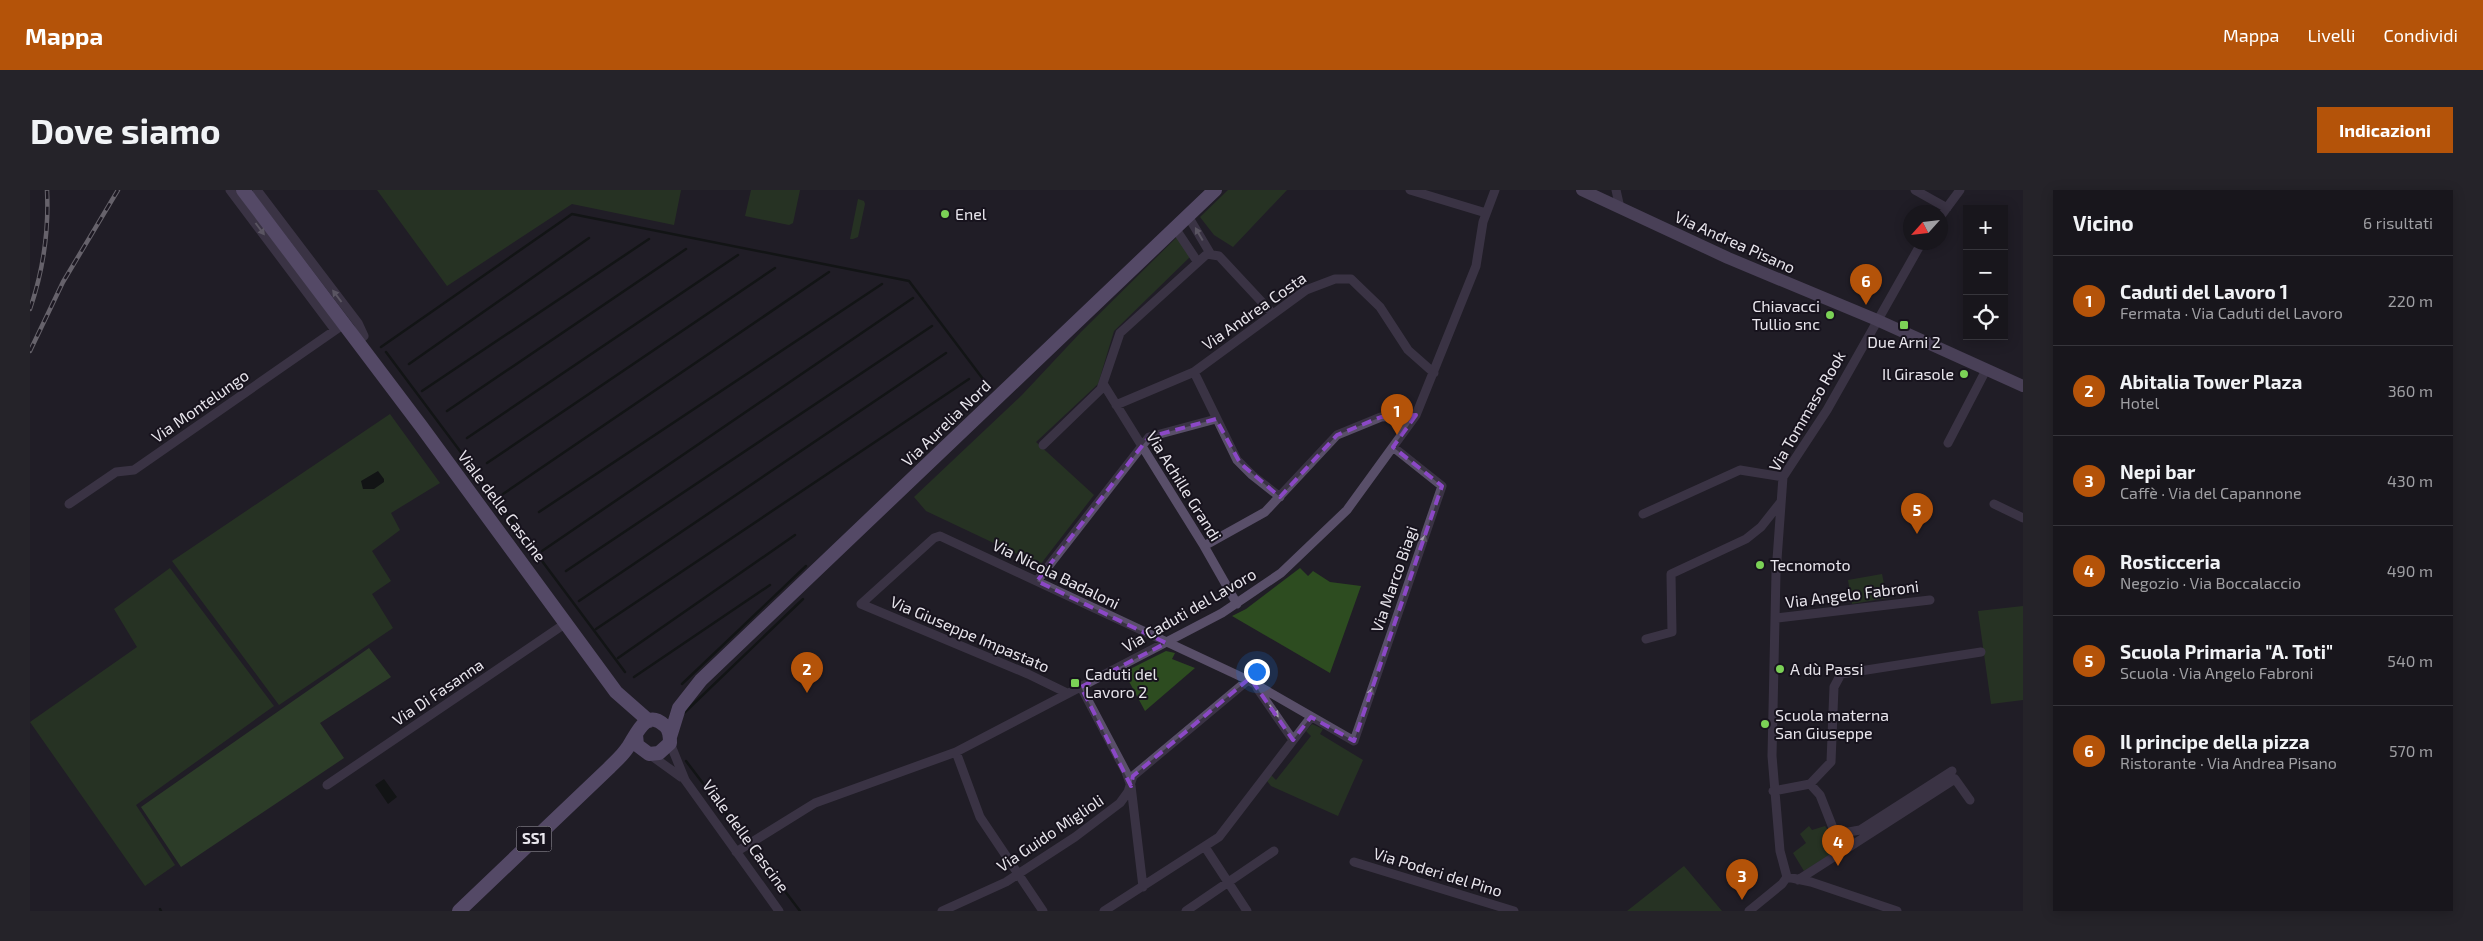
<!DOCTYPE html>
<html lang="it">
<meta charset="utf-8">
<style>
body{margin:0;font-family:"Exo 2",sans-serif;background:#252329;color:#f1f3f6}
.controls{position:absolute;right:15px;top:15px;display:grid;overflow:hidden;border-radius:0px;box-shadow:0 2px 12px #0003}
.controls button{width:45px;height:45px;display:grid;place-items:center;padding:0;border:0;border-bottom:1px solid #36353b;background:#18161c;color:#f1f3f6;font:25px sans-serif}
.compass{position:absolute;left:1873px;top:15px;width:45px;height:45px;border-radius:50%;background:#18161c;box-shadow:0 2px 12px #0003;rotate:243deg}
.you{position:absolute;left:1226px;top:481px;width:18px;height:18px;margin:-12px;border:4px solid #fff;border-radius:50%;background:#1a73e8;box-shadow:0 0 0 8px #1a73e833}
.badge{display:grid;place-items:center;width:32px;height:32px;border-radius:50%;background:#b45309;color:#fff;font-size:16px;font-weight:700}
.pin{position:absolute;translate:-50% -41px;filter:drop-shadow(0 1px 2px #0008)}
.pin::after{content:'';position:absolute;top:26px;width:18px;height:15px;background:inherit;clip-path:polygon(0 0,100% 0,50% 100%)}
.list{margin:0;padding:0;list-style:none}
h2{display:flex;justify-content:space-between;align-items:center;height:65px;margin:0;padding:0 20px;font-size:21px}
h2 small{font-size:16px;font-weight:400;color:#9f9fa3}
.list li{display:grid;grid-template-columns:32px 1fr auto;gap:15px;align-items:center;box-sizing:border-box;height:90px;padding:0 20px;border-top:1px solid #36353b}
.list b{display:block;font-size:19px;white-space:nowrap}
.list p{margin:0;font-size:16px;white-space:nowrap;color:#9f9fa3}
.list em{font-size:16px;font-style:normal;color:#9f9fa3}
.icon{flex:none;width:28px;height:28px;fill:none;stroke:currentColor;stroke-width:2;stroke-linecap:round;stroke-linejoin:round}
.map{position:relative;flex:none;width:1993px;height:721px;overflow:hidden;border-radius:0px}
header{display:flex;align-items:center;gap:30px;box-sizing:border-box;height:70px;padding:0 25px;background:#b45309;color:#fff}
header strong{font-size:24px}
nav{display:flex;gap:28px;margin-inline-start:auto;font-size:18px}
.intro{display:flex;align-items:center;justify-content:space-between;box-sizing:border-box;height:120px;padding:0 30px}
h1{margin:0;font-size:35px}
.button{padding:12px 22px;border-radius:0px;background:#b45309;color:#fff;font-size:18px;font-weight:700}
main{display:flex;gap:30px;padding:0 30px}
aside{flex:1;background:#18161c;border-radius:0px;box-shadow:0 2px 12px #0003}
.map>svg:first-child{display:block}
.green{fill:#2d4c20}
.forest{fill:#3b622b}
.water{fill:#000a00}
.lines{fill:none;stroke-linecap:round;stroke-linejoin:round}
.stream{stroke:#000a00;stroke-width:2.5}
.street{stroke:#594f69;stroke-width:9}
.secondary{stroke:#7a6a93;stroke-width:12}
.primary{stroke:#937fb4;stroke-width:14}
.rail-casing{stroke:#bab7be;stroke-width:4.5}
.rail{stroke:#17131d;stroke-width:2.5;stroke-dasharray:8;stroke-linecap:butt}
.oneway{fill:#a09aaa}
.marked{fill:none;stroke:#8b48c6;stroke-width:4;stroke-dasharray:10 6;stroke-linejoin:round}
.poi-dot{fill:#7bd156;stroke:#17131d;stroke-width:2}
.labels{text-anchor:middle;stroke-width:4;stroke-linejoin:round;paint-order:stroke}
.shield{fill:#17131d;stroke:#a9a6ae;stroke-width:1}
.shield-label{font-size:15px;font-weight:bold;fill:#e8e5ec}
.poi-label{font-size:16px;fill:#e8e5ec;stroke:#17131d;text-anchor:start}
.street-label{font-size:16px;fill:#e8e5ec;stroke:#17131d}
</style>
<header>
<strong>Mappa</strong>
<nav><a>Mappa</a><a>Livelli</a><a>Condividi</a></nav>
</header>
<div class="intro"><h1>Dove siamo</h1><a class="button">Indicazioni</a></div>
<main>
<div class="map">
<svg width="1993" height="721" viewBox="0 0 1993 721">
<rect width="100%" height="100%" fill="#201d26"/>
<path class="green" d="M 347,0 L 651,0 L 644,35 L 542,14 L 417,96 Z
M 721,0 L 770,0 L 763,33 L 759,35 L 715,26 Z
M 1198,0 L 1257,0 L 1203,57 L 1184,45 L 1170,27 Z
M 828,9 L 834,11 L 835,14 L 828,47 L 823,49 L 820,49 Z
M 1147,47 L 1162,65 L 1084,141 L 1068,194 L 1006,252 L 1064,305 L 1010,375 L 896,321 L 884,307 L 992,205 L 1051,142 Z
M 360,224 L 410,293 L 361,323 L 370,340 L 342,361 L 361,391 L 342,404 L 363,438 L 249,515 L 142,371 Z
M 140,378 L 244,516 L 106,615 L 145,675 L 115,696 L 0,532 L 107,457 L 84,419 Z
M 1270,378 L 1278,386 L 1283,381 L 1300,392 L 1331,396 L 1300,483 L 1202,426 L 1216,419 Z
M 1852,384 L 1857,408 L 1822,414 L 1818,390 Z
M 1993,416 L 1993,510 L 1961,514 L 1948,421 Z
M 1136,461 L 1145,463 L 1142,469 L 1165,478 L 1115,521 L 1094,482 Z
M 1282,534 L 1293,539 L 1290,544 L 1333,570 L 1308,626 L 1241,596 L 1237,591 L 1241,585 L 1246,590 L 1281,546 L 1276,541 Z
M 1779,636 L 1782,640 L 1795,636 L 1810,658 L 1774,681 L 1763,663 L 1776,653 L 1770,644 Z
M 1654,676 L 1692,721 L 1597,721 Z"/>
<path class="forest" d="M 339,458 L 361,487 L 290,533 L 314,568 L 151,677 L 111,617 Z"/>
<path class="water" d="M 348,281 L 354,289 L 354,292 L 344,299 L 333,299 L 331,291 Z
M 354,589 L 367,607 L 358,614 L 345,595 Z"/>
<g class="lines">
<path class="stream" d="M 351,157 L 542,24 L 879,91 L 959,197
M 356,162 L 595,482
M 379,174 L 559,48
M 392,201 L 619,49
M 417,221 L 656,59
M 437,248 L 708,65
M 457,273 L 745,78
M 473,304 L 799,82
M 509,322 L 852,94
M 512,361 L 883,108
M 536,381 L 902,136
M 549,411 L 916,163
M 566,439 L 939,189
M 588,468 L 765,345
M 604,487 L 740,395
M 652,494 L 776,376
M 654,523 L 773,409
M 656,571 L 770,721
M 130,719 L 131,721"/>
<path class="street" d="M 200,0 L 305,140
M 227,0 L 328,133 L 334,146 L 327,152
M 1380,0 L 1456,23
M 1586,0 L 1590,18
M 1885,0 L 1917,18
M 1158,26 L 1180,63
M 1910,27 L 1930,0
M 1145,38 L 1167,71
M 1164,182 L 1207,270 L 1222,285 L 1250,307
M 1074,195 L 1174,356 L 1207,414
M 1086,215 L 1164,182 L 1276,100 L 1305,89 L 1321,89 L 1350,117 L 1378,160 L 1404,183
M 1918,253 L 1956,180
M 1013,255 L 1071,199 L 1090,143 L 1177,64 L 1189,66 L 1243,124
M 39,314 L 86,282 L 104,280 L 314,134
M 1964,314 L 1993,328
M 1613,324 L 1710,280 L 1753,287
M 1174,356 L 1235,322 L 1307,245 L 1351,227 L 1386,225
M 1007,391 L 1119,247 L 1186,229
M 1747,428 L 1900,410
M 1616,449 L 1642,442 L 1641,384 L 1716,349 L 1731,337 L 1750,313
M 1051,497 L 1096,582 L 1101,596 L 1113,697
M 1227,498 L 1263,550
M 1037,503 L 998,484 L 831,414 L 904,348 L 910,346 L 1218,490 L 1324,551 L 1412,296 L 1363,257
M 640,553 L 655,590 L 749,721
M 926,562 L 950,627 L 1013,721
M 619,564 L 651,587
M 1780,594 L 1801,572 L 1804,497 L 1811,484 L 1951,462
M 1780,594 L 1790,605 L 1803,638 L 1813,643 L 1830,640 L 1922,581
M 297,595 L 536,433
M 1743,601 L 1780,594
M 1175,657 L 1217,721
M 706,662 L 785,613 L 926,562 L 1192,423 L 1251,383 L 1317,320 L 1386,225 L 1446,76 L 1453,32 L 1465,0
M 1324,672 L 1484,721
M 1757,687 L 1750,661 L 1742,566 L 1746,383 L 1753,287 L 1797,220 L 1892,52
M 1768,690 L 1925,589 L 1940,610
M 912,721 L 976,692 L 1045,647 L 1090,613 L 1098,602 L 1103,586 L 1218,490
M 1074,721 L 1189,647 L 1281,527
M 1156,721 L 1244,661
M 1719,721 L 1752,694 L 1757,687 L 1781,692 L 1867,721"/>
<path class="secondary" d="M 1552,0 L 1698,68 L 1847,130 L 1993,196"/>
<path class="primary" d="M 213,0 L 391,236 L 586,502 L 619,531
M 640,547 L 649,518 L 671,490 L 1185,0
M 429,721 L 579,578 C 586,571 593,565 598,557 C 606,546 615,518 634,535 C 640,539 640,546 640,553 L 629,563 L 619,564 L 607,555 L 606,545"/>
<defs>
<path id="rail" d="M 0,119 C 13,81 19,40 17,0
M 0,161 L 33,92 L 88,0"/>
</defs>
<use href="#rail" class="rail-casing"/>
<use href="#rail" class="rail"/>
</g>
<defs><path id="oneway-solid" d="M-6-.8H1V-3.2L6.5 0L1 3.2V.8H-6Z" transform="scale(1.25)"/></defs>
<g class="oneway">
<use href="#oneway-solid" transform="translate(230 39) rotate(53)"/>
<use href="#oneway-solid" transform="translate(1169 44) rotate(-120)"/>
<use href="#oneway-solid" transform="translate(307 106) rotate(-127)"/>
<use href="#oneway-solid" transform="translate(1393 352) rotate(-71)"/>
<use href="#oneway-solid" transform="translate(1340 505) rotate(-71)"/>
<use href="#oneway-solid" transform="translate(1244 521) rotate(54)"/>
</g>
<path d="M0 0H1993V721H0ZM 1386,225 L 1363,257 L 1412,296 L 1324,551 L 1281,527 L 1263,550 L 1220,488 L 1103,586 L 1101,596 L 1051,497 L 1136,453 L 1007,391 L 1119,247 L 1186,229 L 1210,273 L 1250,307 L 1307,245 L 1351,227 Z" fill="#201d26" fill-opacity=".55" fill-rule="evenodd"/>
<path class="marked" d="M 1386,225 L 1363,257 L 1412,296 L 1324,551 L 1281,527 L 1263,550 L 1220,488 L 1103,586 L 1101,596 L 1051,497 L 1136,453 L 1007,391 L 1119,247 L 1186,229 L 1210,273 L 1250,307 L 1307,245 L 1351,227 Z"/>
<g class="poi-dot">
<circle cx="915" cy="24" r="5"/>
<circle cx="1800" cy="125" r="5"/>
<rect x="1869" y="130" width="10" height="10" rx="2.5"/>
<circle cx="1934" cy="184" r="5"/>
<circle cx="1730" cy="375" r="5"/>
<circle cx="1750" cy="479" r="5"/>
<rect x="1040" y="488" width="10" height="10" rx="2.5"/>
<circle cx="1735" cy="534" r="5"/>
</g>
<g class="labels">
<rect class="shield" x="486.5" y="636.5" width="35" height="25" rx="4"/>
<g class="shield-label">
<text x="504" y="654">SS1</text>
</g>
<g class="poi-label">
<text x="925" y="30">Enel</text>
<text x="1790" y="122" text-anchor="end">Chiavacci<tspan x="1790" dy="18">Tullio snc</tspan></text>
<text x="1874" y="158" text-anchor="middle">Due Arni 2</text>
<text x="1924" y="190" text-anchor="end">Il Girasole</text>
<text x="1740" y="381">Tecnomoto</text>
<text x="1760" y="485">A dù Passi</text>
<text x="1055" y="490">Caduti del<tspan x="1055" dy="18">Lavoro 2</tspan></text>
<text x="1745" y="531">Scuola materna<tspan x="1745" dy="18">San Giuseppe</tspan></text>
</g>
<g class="street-label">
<text transform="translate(1705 52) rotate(24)" y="6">Via Andrea Pisano</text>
<text transform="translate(1224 121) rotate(-35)" y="6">Via Andrea Costa</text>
<text transform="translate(170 216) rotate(-35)" y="6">Via Montelungo</text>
<text transform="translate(1777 221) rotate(-60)" y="6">Via Tommaso Rook</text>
<text transform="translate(916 233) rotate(-44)" y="6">Via Aurelia Nord</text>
<text transform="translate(1154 296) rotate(58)" y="6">Via Achille Grandi</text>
<text transform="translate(472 316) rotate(53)" y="6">Viale delle Cascine</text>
<text transform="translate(1026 384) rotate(26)" y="6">Via Nicola Badaloni</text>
<text transform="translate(1364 389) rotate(-71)" y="6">Via Marco Biagi</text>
<text transform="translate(1822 404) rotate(-7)" y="6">Via Angelo Fabroni</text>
<text transform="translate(1159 420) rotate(-30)" y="6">Via Caduti del Lavoro</text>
<text transform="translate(940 444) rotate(23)" y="6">Via Giuseppe Impastato</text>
<text transform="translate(408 502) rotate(-34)" y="6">Via Di Fasanna</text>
<text transform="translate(1020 643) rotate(-34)" y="6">Via Guido Miglioli</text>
<text transform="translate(716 646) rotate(54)" y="6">Viale delle Cascine</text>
<text transform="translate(1408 682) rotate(17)" y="6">Via Poderi del Pino</text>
</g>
</g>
</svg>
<div class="controls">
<button>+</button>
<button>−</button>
<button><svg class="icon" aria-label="locate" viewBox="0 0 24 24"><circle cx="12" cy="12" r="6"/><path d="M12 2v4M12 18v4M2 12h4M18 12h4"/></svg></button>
</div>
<svg class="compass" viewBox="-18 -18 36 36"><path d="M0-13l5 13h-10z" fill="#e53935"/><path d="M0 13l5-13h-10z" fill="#9f9fa3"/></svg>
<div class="you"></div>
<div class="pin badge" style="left:1367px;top:245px">1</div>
<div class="pin badge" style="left:777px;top:503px">2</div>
<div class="pin badge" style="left:1712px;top:710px">3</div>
<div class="pin badge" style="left:1808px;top:676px">4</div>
<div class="pin badge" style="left:1887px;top:344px">5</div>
<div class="pin badge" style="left:1836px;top:115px">6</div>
</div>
<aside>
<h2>Vicino<small>6 risultati</small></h2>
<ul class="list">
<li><span class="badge">1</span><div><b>Caduti del Lavoro 1</b><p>Fermata · Via Caduti del Lavoro</p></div><em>220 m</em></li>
<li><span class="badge">2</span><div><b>Abitalia Tower Plaza</b><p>Hotel</p></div><em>360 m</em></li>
<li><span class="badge">3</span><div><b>Nepi bar</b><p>Caffè · Via del Capannone</p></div><em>430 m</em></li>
<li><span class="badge">4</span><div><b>Rosticceria</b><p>Negozio · Via Boccalaccio</p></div><em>490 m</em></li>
<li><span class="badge">5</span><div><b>Scuola Primaria &quot;A. Toti&quot;</b><p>Scuola · Via Angelo Fabroni</p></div><em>540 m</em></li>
<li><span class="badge">6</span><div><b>Il principe della pizza</b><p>Ristorante · Via Andrea Pisano</p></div><em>570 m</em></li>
</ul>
</aside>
</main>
